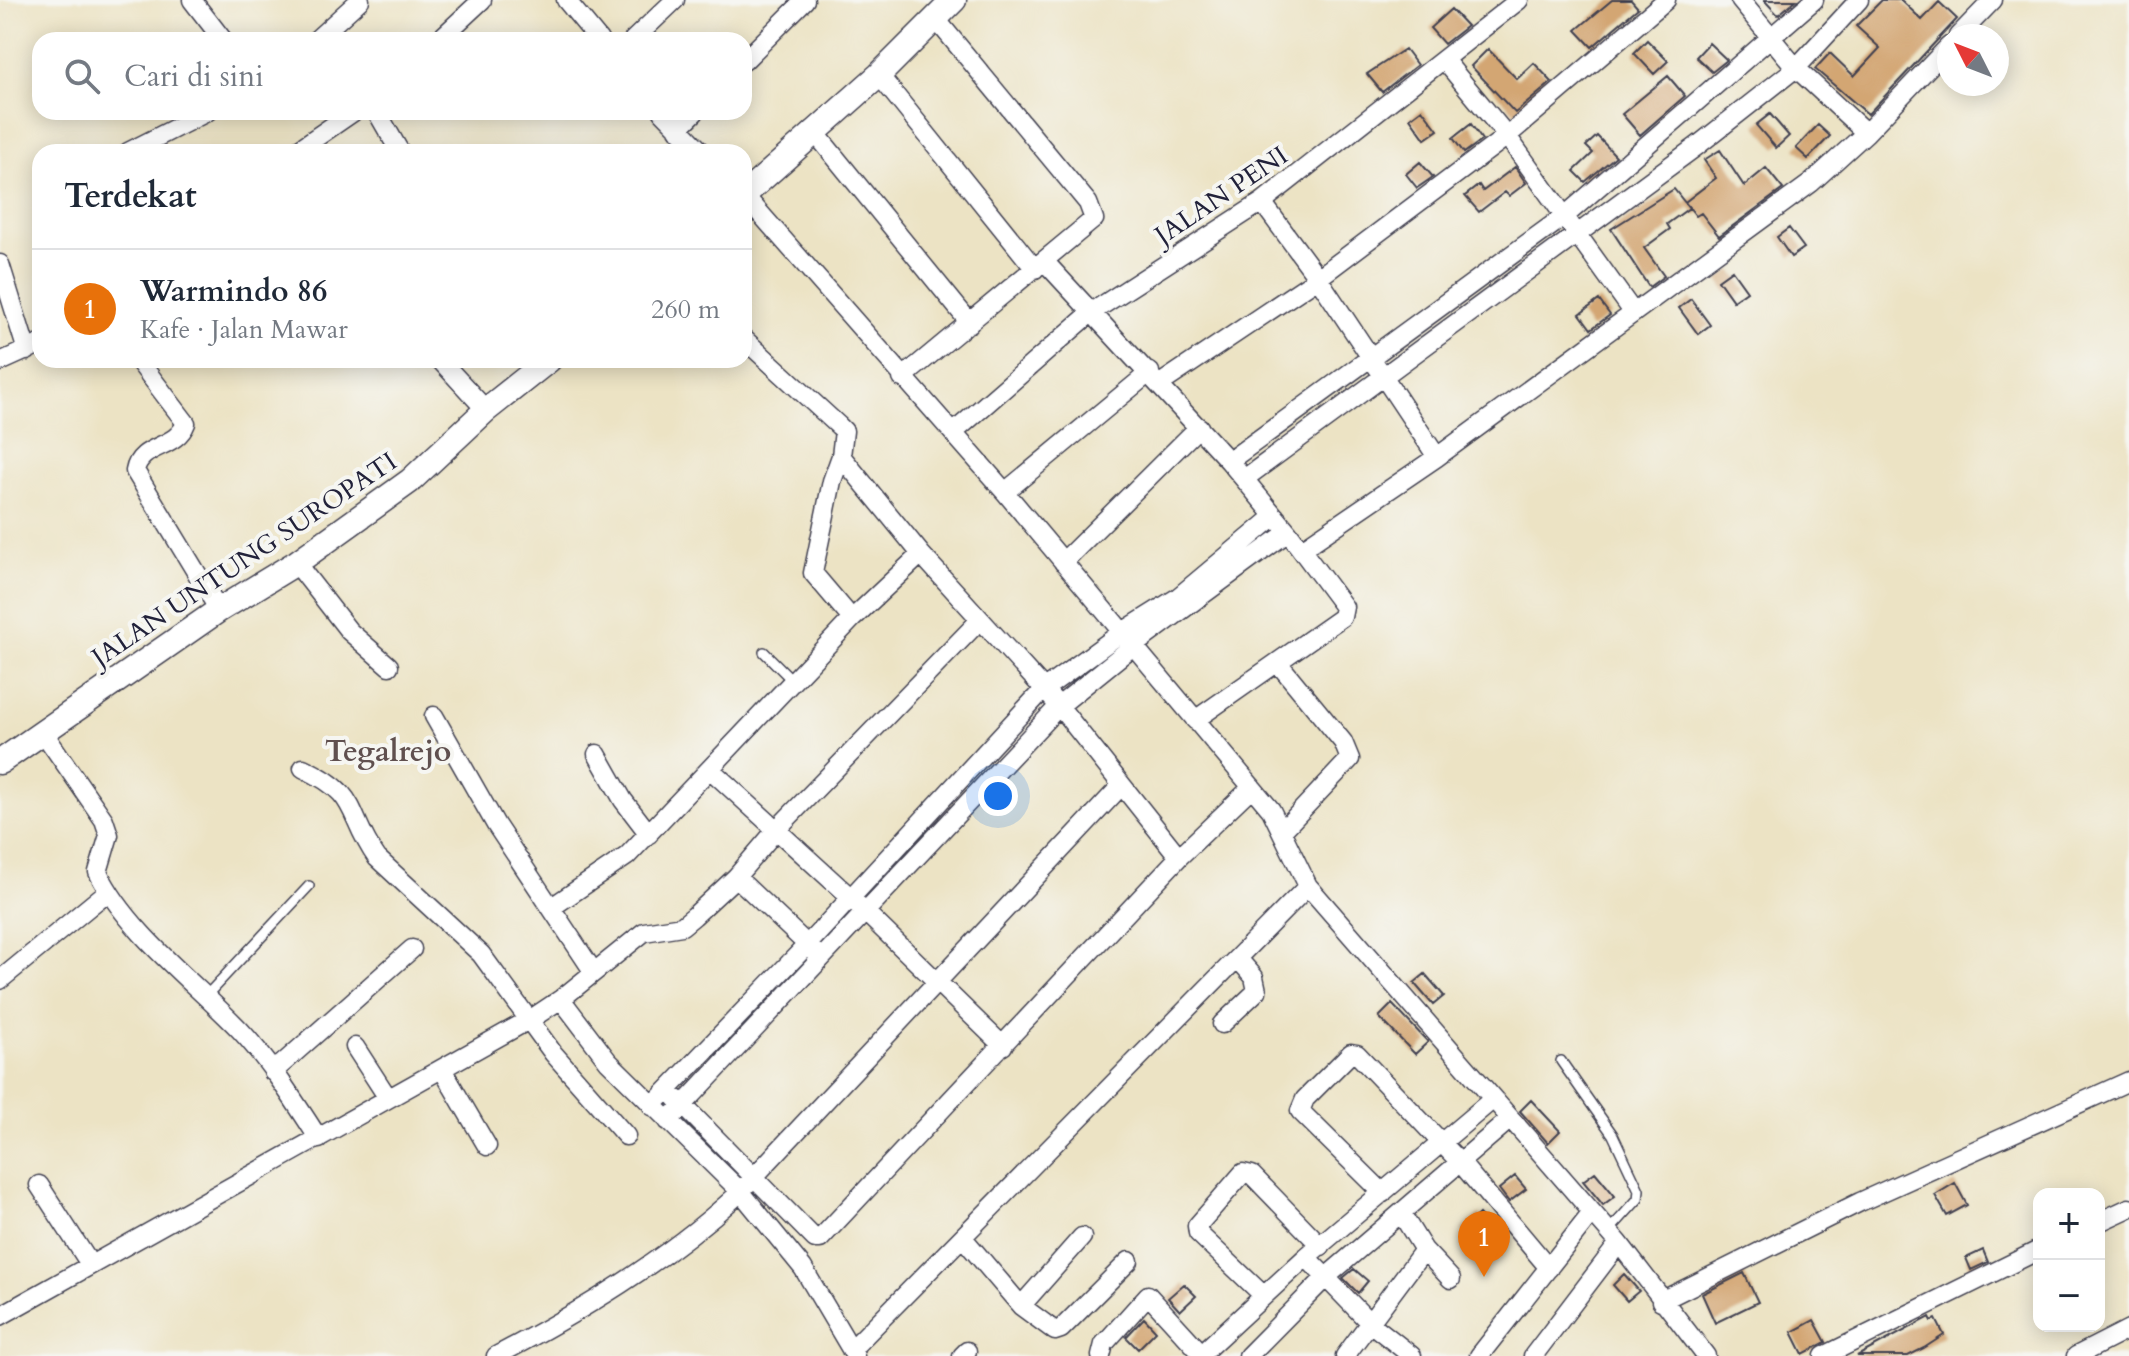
<!DOCTYPE html>
<html lang="id">
<meta charset="utf-8">
<style>
body{margin:0;font-family:Cardo,serif;background:#f2f2f3;color:#1f2937}
.controls{position:absolute;right:24px;bottom:24px;display:grid;overflow:hidden;border-radius:16px;box-shadow:0 4px 20px #0003}
.controls button{width:72px;height:72px;display:grid;place-items:center;padding:0;border:0;border-bottom:2px solid #e0e1e3;background:#fff;color:#1f2937;font:40px sans-serif}
.compass{position:absolute;left:1937px;top:24px;width:72px;height:72px;border-radius:50%;background:#fff;box-shadow:0 4px 20px #0003;rotate:312deg}
.you{position:absolute;left:998px;top:796px;width:28px;height:28px;margin:-20px;border:6px solid #fff;border-radius:50%;background:#1a73e8;box-shadow:0 0 0 12px #1a73e833}
.badge{display:grid;place-items:center;width:52px;height:52px;border-radius:50%;background:#d1495b;color:#fff;font-size:26px;font-weight:700}
.pin{position:absolute;translate:-50% -66px;filter:drop-shadow(0 2px 4px #0008)}
.pin::after{content:'';position:absolute;top:42px;width:28px;height:24px;background:inherit;clip-path:polygon(0 0,100% 0,50% 100%)}
.list{margin:0;padding:0;list-style:none}
h2{display:flex;justify-content:space-between;align-items:center;height:104px;margin:0;padding:0 32px;font-size:34px}
h2 small{font-size:26px;font-weight:400;color:#747a83}
.list li{display:grid;grid-template-columns:52px 1fr auto;gap:24px;align-items:center;box-sizing:border-box;height:120px;padding:0 32px;border-top:2px solid #e0e1e3}
.list b{display:block;font-size:30px;white-space:nowrap}
.list p{margin:0;font-size:26px;white-space:nowrap;color:#747a83}
.list em{font-size:26px;font-style:normal;color:#747a83}
.icon{flex:none;width:44px;height:44px;fill:none;stroke:currentColor;stroke-width:2;stroke-linecap:round;stroke-linejoin:round}
.map{position:relative;flex:none;width:2129px;height:1356px;overflow:hidden}
.search{position:absolute;background:#fff;box-shadow:0 4px 20px #0003;left:32px;top:32px;width:720px;height:88px;display:flex;align-items:center;gap:20px;box-sizing:border-box;padding:0 28px;border-radius:24px;color:#747a83;font-size:30px}
.panel{position:absolute;background:#fff;box-shadow:0 4px 20px #0003;left:32px;top:144px;width:720px;height:224px;border-radius:24px}
.map>svg:first-child{display:block}
.building{fill:#d3a673}
.lines{fill:none;stroke-linecap:round;stroke-linejoin:round}
.lane-casing{stroke:#403f50;stroke-width:12}
.street-casing{stroke:#403f50;stroke-width:21}
.secondary-casing{stroke:#403f50;stroke-width:27}
.lane{stroke:#fff;stroke-width:9}
.street{stroke:#fff;stroke-width:18}
.secondary{stroke:#fff;stroke-width:24}
.labels{text-anchor:middle;stroke-width:8;stroke-linejoin:round;paint-order:stroke}
.street-label{font-size:26px;fill:#22223b;stroke:#f6f6f2}
.quarter-label{font-size:30px;font-weight:bold;fill:#60504f;stroke:#f6f6f2}
</style>
<div class="map">
<svg width="2129" height="1356" viewBox="0 0 2129 1356">
<rect width="100%" height="100%" fill="#f6f6f2"/>
<filter id="ink" filterUnits="userSpaceOnUse"><feTurbulence type="fractalNoise" baseFrequency=".0125" numOctaves="2"/><feDisplacementMap in="SourceGraphic" scale="16" xChannelSelector="R" yChannelSelector="G"/><feConvolveMatrix kernelMatrix="1 2 1 2 8 2 1 2 1" color-interpolation-filters="sRGB"/></filter>
<filter id="wash" filterUnits="userSpaceOnUse"><feTurbulence type="fractalNoise" baseFrequency=".006" numOctaves="4" result="noise"/><feDisplacementMap in="SourceGraphic" scale="32" xChannelSelector="R" yChannelSelector="G"/><feGaussianBlur stdDeviation="1.8" result="paint"/><feColorMatrix in="noise" values="0 0 0 0 0 0 0 0 0 0 0 0 0 0 0 0 0 1.4 0 .05"/><feComposite in="paint" operator="in"/></filter>
<g filter="url(#wash)">
<rect width="100%" height="100%" fill="#ece3c4"/>
<g id="blocks">
<path class="building" d="M 1612,0 L 1631,0 L 1638,8 L 1592,47 L 1576,30 Z
M 1764,0 L 1796,0 L 1778,15 Z
M 1882,0 L 1901,0 L 1922,20 L 1939,2 L 1957,19 L 1868,114 L 1815,69 L 1830,53 L 1854,76 L 1880,48 L 1856,26 Z
M 1451,9 L 1467,26 L 1444,44 L 1430,28 Z
M 1647,40 L 1668,61 L 1654,74 L 1634,53 Z
M 1709,43 L 1727,60 L 1712,72 L 1696,57 Z
M 1405,49 L 1417,65 L 1382,92 L 1367,74 Z
M 1488,49 L 1517,79 L 1534,63 L 1552,82 L 1515,113 L 1471,66 Z
M 1668,76 L 1685,96 L 1640,135 L 1622,114 Z
M 1422,109 L 1438,130 L 1425,139 L 1410,118 Z
M 1770,114 L 1789,136 L 1776,148 L 1756,125 Z
M 1471,124 L 1482,140 L 1464,153 L 1453,138 Z
M 1818,125 L 1830,136 L 1808,159 L 1796,148 Z
M 1597,136 L 1616,156 L 1585,182 L 1574,171 L 1593,153 L 1586,146 Z
M 1720,150 L 1744,186 L 1766,168 L 1783,189 L 1719,236 L 1701,213 L 1696,216 L 1685,202 L 1716,178 L 1704,160 Z
M 1420,162 L 1433,177 L 1417,188 L 1406,174 Z
M 1515,167 L 1526,183 L 1509,196 L 1505,192 L 1479,212 L 1465,196 L 1479,185 L 1483,191 Z
M 1674,189 L 1689,208 L 1667,224 L 1670,229 L 1644,248 L 1664,276 L 1649,287 L 1611,229 Z
M 1789,228 L 1804,248 L 1791,257 L 1777,237 Z
M 1732,270 L 1747,291 L 1733,301 L 1718,280 Z
M 1691,299 L 1710,325 L 1698,334 L 1679,308 Z
M 1599,300 L 1610,315 L 1591,329 L 1580,314 Z
M 1425,974 L 1444,996 L 1433,1005 L 1414,983 Z
M 1392,1004 L 1428,1042 L 1415,1054 L 1379,1017 Z
M 1531,1100 L 1560,1131 L 1548,1143 L 1520,1111 Z
M 1595,1172 L 1615,1196 L 1603,1205 L 1583,1181 Z
M 1515,1176 L 1526,1189 L 1509,1202 L 1499,1189 Z
M 1955,1183 L 1967,1205 L 1947,1216 L 1935,1195 Z
M 1479,1214 L 1491,1227 L 1474,1243 L 1462,1230 Z
M 1983,1250 L 1988,1262 L 1971,1270 L 1966,1258 Z
M 1354,1269 L 1368,1281 L 1358,1293 L 1343,1278 Z
M 1744,1273 L 1758,1302 L 1715,1323 L 1702,1294 Z
M 1624,1274 L 1639,1291 L 1627,1301 L 1613,1285 Z
M 1184,1284 L 1196,1296 L 1180,1311 L 1168,1298 Z
M 1930,1317 L 1932,1321 L 1936,1319 L 1944,1335 L 1924,1348 L 1908,1356 L 1857,1356 Z
M 1144,1318 L 1156,1331 L 1138,1349 L 1126,1337 Z
M 1814,1320 L 1826,1342 L 1803,1354 L 1792,1332 Z"/>
</g>
</g>
<g filter="url(#ink)">
<use href="#blocks" fill-opacity="0" stroke="#403f50" stroke-width="2"/>
<g class="lines">
<defs>
<path id="lane" d="M 764,652 L 793,681
M 206,996 L 309,886
M 1561,1061 L 1613,1135 L 1639,1190 L 1638,1199 L 1608,1232"/>
<path id="street" d="M 192,0 L 223,40
M 566,0 L 599,40
M 1740,0 L 1796,68 L 1866,133
M 1958,36 L 1993,0
M 316,40 L 360,0
M 439,40 L 482,0
M 633,40 L 675,0
M 744,61 L 805,0
M 1445,61 L 1507,136 L 1633,312
M 879,75 L 1035,269
M 377,112 L 400,152
M 663,112 L 702,152
M 678,129 L 695,112
M 813,130 L 970,323
M 128,152 L 207,112
M 295,152 L 353,112
M 744,195 L 1005,492 L 1271,810 L 1308,886 L 1619,1243 L 1706,1356
M 1262,202 L 1318,278 L 1437,457
M 1045,262 L 1229,461 L 1288,532 L 1344,607 L 1342,617 L 1195,720
M 0,264 L 27,351
M 744,339 L 839,426 L 844,431 L 841,456 L 921,554 L 1059,706 L 1179,857
M 138,360 L 186,423 C 176,450 140,443 135,471 L 219,610
M 440,360 L 486,410
M 0,362 L 40,344
M 902,378 L 1094,219 L 1088,203 L 935,18
M 1160,384 L 1318,278 L 1507,136 L 1666,0
M 953,433 L 1092,312 L 1262,202 L 1519,0
M 841,456 L 832,481 L 813,573 L 852,619
M 1229,461 L 1566,215 L 1814,0
M 1244,479 L 1697,146 L 1796,68 L 1859,0
M 1005,492 L 1150,372
M 1302,549 L 1437,457 L 1811,183 L 1866,133 L 1949,46
M 1063,562 L 1199,427
M 296,563 L 349,631 L 389,666
M 1279,664 L 1343,742 L 1350,759 L 1282,831
M 434,716 L 496,825 L 593,971
M 43,732 L 104,820 L 109,835 L 98,872 C 127,932 194,982 240,1030 C 270,1062 295,1102 319,1139
M 597,754 L 623,800 L 649,834
M 303,768 C 362,796 345,812 377,858 L 481,954 L 553,1053 L 626,1136
M 711,770 L 851,898 L 1003,1046
M 736,877 L 815,952
M 552,907 L 627,856 L 852,619 L 921,554
M 0,980 L 107,892
M 561,999 L 608,1061 L 740,1191 L 803,1268 L 855,1356
M 1222,1024 L 1257,991 L 1254,977 L 1239,960
M 355,1047 L 388,1098
M 442,1069 L 487,1146
M 273,1072 L 412,949
M 676,1098 L 815,1239 L 820,1239 L 1179,857 L 1252,787
M 652,1106 L 807,945 L 1043,690 L 1121,633 L 1177,598 L 1275,516
M 668,1121 L 1059,706 L 1133,646 L 1288,532
M 39,1185 L 90,1264
M 1383,1193 L 1300,1111 L 1305,1099 L 1351,1053 L 1357,1054 L 1459,1161 L 1549,1268
M 1401,1213 L 1424,1250 L 1451,1279
M 2099,1222 L 2129,1208
M 964,1239 L 1021,1306 L 1055,1331 L 1061,1329 L 1129,1261
M 1306,1257 L 1370,1323 L 1412,1356
M 1263,1295 L 1198,1233 L 1197,1226 L 1243,1173 L 1252,1175 L 1321,1246
M 1661,1301 L 1860,1202 L 2129,1081
M 1021,1306 L 1082,1237
M 0,1316 L 534,1017 L 561,999 L 644,932 L 682,926 L 694,916 L 736,877 L 777,829 L 980,620
M 851,1350 L 1308,886
M 496,1356 C 580,1312 665,1261 735,1197 L 1120,787
M 962,1356 L 967,1351
M 1101,1356 L 1104,1344 L 1148,1295 L 1202,1354
M 1199,1356 L 1306,1257 L 1492,1100
M 1248,1356 L 1325,1278 L 1509,1120
M 1345,1356 L 1424,1250
M 1479,1356 L 1591,1214
M 1533,1356 L 1619,1243
M 1824,1356 L 2039,1250
M 2076,1356 L 2129,1329"/>
<path id="secondary" d="M 744,195 L 879,75 L 954,0
M 0,762 L 219,610 L 296,563 L 410,481 L 486,410 L 549,360"/>
</defs>
<use href="#lane" class="lane-casing"/>
<use href="#street" class="street-casing"/>
<use href="#secondary" class="secondary-casing"/>
<use href="#lane" class="lane"/>
<use href="#street" class="street"/>
<use href="#secondary" class="secondary"/>
</g>
</g>
<g class="labels">
<g class="street-label">
<text transform="translate(1221 195) rotate(-34)" y="9">JALAN PENI</text>
<text transform="translate(244 559) rotate(-34)" y="9">JALAN UNTUNG SUROPATI</text>
</g>
<g class="quarter-label">
<text x="388" y="761">Tegalrejo</text>
</g>
</g>
</svg>
<div class="controls">
<button>+</button>
<button>−</button>
</div>
<svg class="compass" viewBox="-18 -18 36 36"><path d="M0-13l5 13h-10z" fill="#e53935"/><path d="M0 13l5-13h-10z" fill="#747a83"/></svg>
<div class="you"></div>
<div class="pin badge" style="left:1484px;top:1277px;background:#e8710a">1</div>
<div class="search"><svg class="icon" aria-label="search" viewBox="0 0 24 24"><circle cx="10" cy="10" r="6"/><path d="M15 15l6 6"/></svg>Cari di sini</div>
<section class="panel">
<h2>Terdekat<small></small></h2>
<ul class="list">
<li><span class="badge" style="background:#e8710a">1</span><div><b>Warmindo 86</b><p>Kafe · Jalan Mawar</p></div><em>260 m</em></li>
</ul>
</section>
</div>
